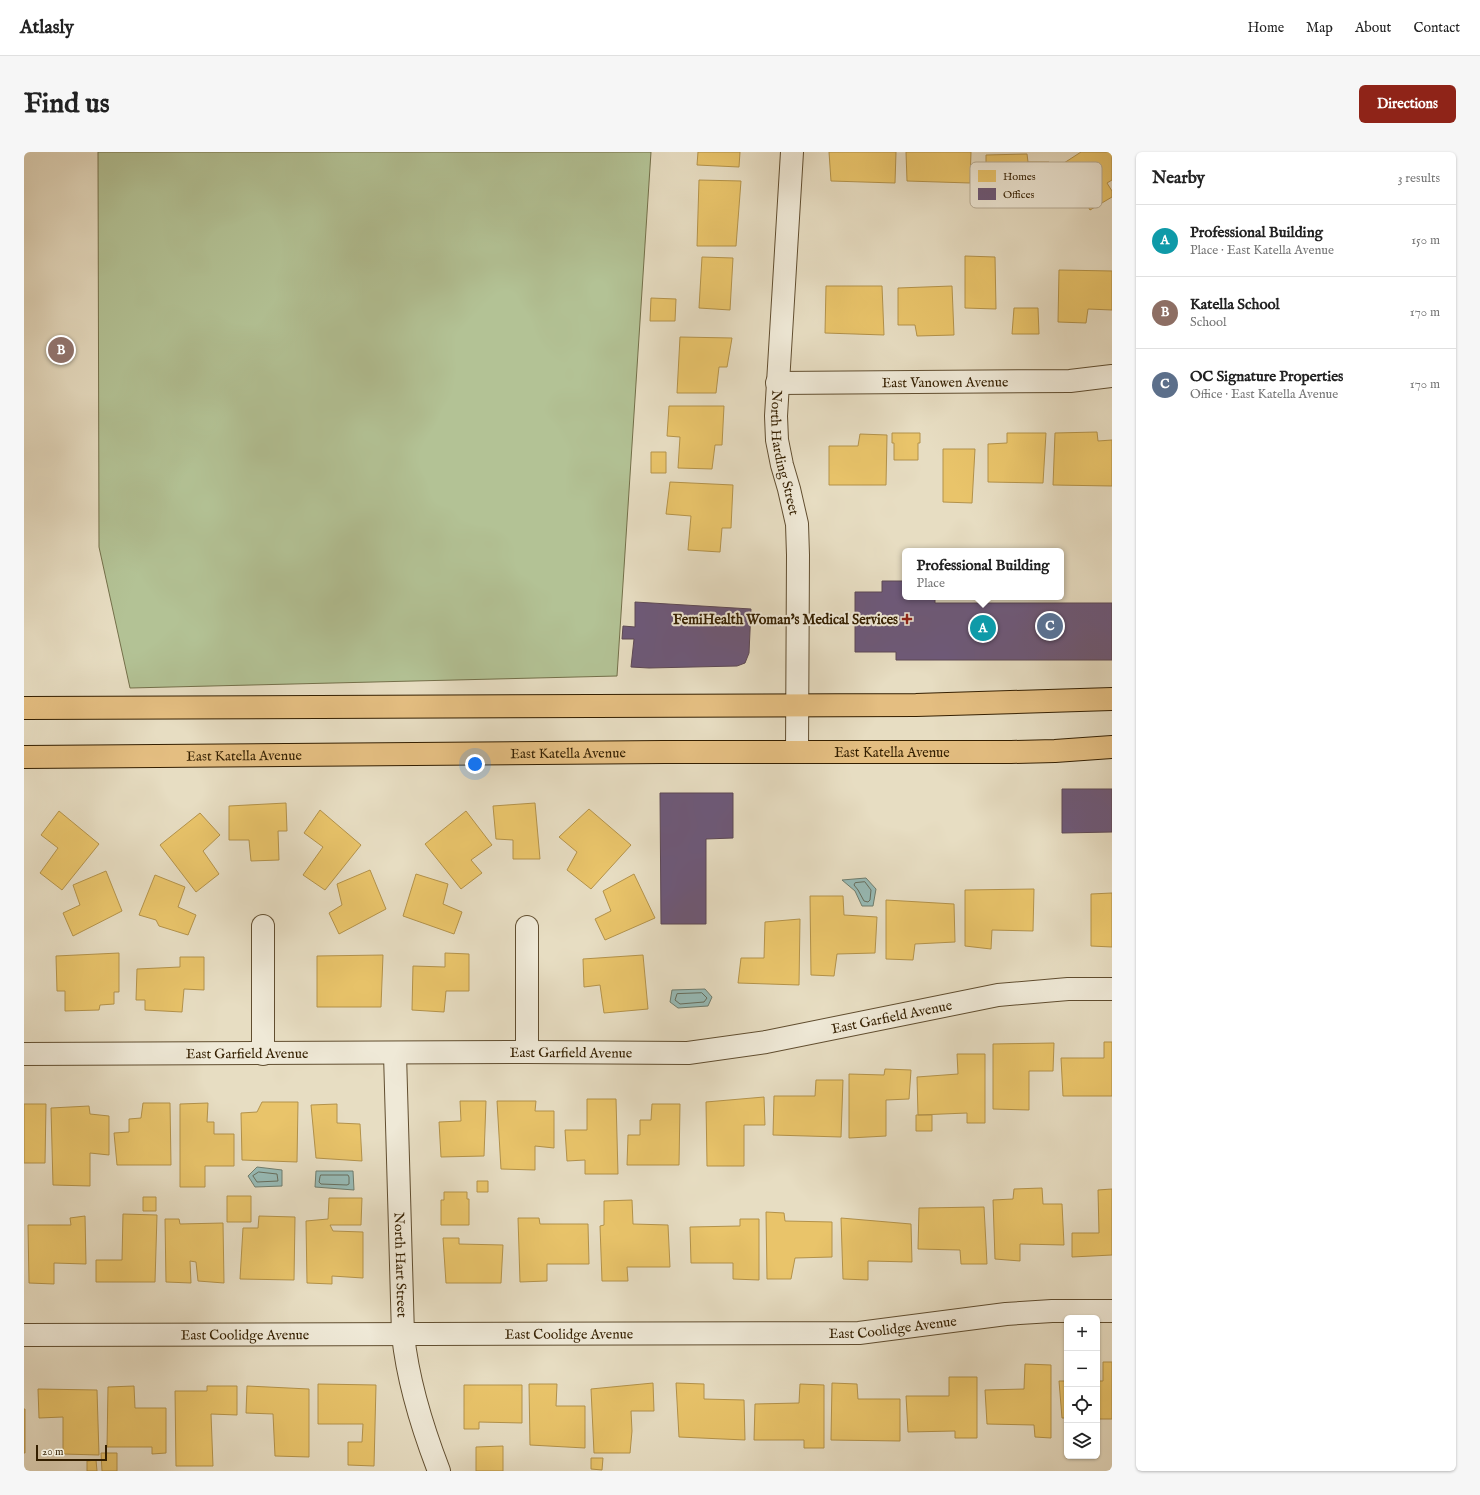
<!DOCTYPE html>
<meta charset="utf-8">
<style>
body{margin:0;font-family:"IM FELL English",serif;background:#f6f6f6;color:#222}
.controls{position:absolute;right:12px;bottom:12px;display:grid;overflow:hidden;border-radius:6px;box-shadow:0 1px 3px #0004}
.controls button{width:36px;height:36px;display:grid;place-items:center;padding:0;border:0;border-bottom:1px solid #e0e0e0;background:#fff;color:#222;font:20px sans-serif}
.scale{position:absolute;left:12px;bottom:10px;width:71px;box-sizing:border-box;padding-left:4px;border:2px solid #341f00;border-top:0;font-size:11px;line-height:14px;white-space:nowrap;color:#341f00;-webkit-text-stroke:3px #efe9d7;paint-order:stroke}
.you{position:absolute;left:451px;top:612px;width:14px;height:14px;margin:-10px;border:3px solid #fff;border-radius:50%;background:#1a73e8;box-shadow:0 0 0 6px #1a73e833}
.badge{display:grid;place-items:center;width:26px;height:26px;border-radius:50%;background:#8f2418;color:#fff;font-size:13px;font-weight:700}
.pin{position:absolute;translate:-50% -50%;border:2px solid #fff;box-shadow:0 1px 4px #0006}
.popup{position:absolute;left:878px;top:396px;width:162px;height:52px;box-sizing:border-box;display:grid;place-content:center;border-radius:6px;background:#fff;filter:drop-shadow(0 1px 3px #0005);font-size:13px;white-space:nowrap;color:#767676}
.popup b{font-size:15px;color:#222}
.popup::after{content:'';position:absolute;left:50%;top:100%;margin-left:-8px;border:8px solid transparent;border-top-color:#fff}
.list{margin:0;padding:0;list-style:none}
h2{display:flex;justify-content:space-between;align-items:center;height:52px;margin:0;padding:0 16px;font-size:17px}
h2 small{font-size:13px;font-weight:400;color:#767676}
.list li{display:grid;grid-template-columns:26px 1fr auto;gap:12px;align-items:center;box-sizing:border-box;height:72px;padding:0 16px;border-top:1px solid #e0e0e0}
.list b{display:block;font-size:15px;white-space:nowrap}
.list p{margin:0;font-size:13px;white-space:nowrap;color:#767676}
.list em{font-size:13px;font-style:normal;color:#767676}
.icon{flex:none;width:22px;height:22px;fill:none;stroke:currentColor;stroke-width:2;stroke-linecap:round;stroke-linejoin:round}
.map{position:relative;flex:none;width:1088px;height:1319px;overflow:hidden;border-radius:6px}
header{display:flex;align-items:center;gap:24px;box-sizing:border-box;height:56px;padding:0 20px;background:#fff;border-bottom:1px solid #e0e0e0}
header strong{font-size:19px}
nav{display:flex;gap:22px;margin-inline-start:auto;font-size:14px}
.intro{display:flex;align-items:center;justify-content:space-between;box-sizing:border-box;height:96px;padding:0 24px}
h1{margin:0;font-size:28px}
.button{padding:10px 18px;border-radius:6px;background:#8f2418;color:#fff;font-size:14px;font-weight:700}
main{display:flex;gap:24px;padding:0 24px}
aside{flex:1;background:#fff;border-radius:6px;box-shadow:0 1px 3px #0004}
.map>svg:first-child{display:block}
.green{fill:#b3c295;stroke:#74704a}
.water{fill:#97bbb7;stroke:#6f7d6e}
.homes{fill:#e9c46a;stroke:#b3924a}
.offices{fill:#6d597a;stroke:#5c4855}
.lines{fill:none;stroke-linecap:round;stroke-linejoin:round}
.shore{stroke:#666d5c;stroke-width:1}
.minor-casing{stroke:#614e30;stroke-width:24}
.primary-casing{stroke:#341f00;stroke-width:24}
.minor{stroke:#efe9d7;stroke-width:22}
.primary{stroke:#e4be81;stroke-width:22}
.poi-dot{fill:#8f2418;stroke:#efe9d7;stroke-width:1.5}
.labels{text-anchor:middle;stroke-width:4;stroke-linejoin:round;paint-order:stroke}
.street-label{font-size:14px;fill:#341f00;stroke:#efe9d7}
.poi-label{font-size:14px;font-weight:bold;fill:#341f00;stroke:#efe9d7;text-anchor:end}
.key{fill:#efe9d7;stroke:#b7ac96;stroke-width:1}
.key-label{font-size:11px;fill:#341f00}
</style>
<header>
<strong>Atlasly</strong>
<nav><a>Home</a><a>Map</a><a>About</a><a>Contact</a></nav>
</header>
<div class="intro"><h1>Find us</h1><a class="button">Directions</a></div>
<main>
<div class="map">
<svg width="1088" height="1319" viewBox="0 0 1088 1319">
<rect width="100%" height="100%" fill="#e7ddc2"/>
<filter id="stains"><feTurbulence type="fractalNoise" baseFrequency=".005" numOctaves="4"/><feColorMatrix values="0 0 0 0 .2 0 0 0 0 .09 0 0 0 0 .02 0 0 0 .5 -.17"/></filter>
<radialGradient id="worn" r=".72"><stop offset=".6" stop-color="#630" stop-opacity="0"/><stop offset="1" stop-color="#630" stop-opacity=".3"/></radialGradient>
<path class="green" d="M 74,0 L 627,0 L 593,524 L 106,536 L 75,395 Z"/>
<path class="water" d="M 842,726 L 852,737 L 849,754 L 838,754 L 831,739 L 818,728 Z
M 681,837 L 688,845 L 684,854 L 654,856 L 646,850 L 648,838 Z
M 233,1015 L 258,1018 L 258,1034 L 231,1035 L 224,1024 Z
M 292,1019 L 329,1019 L 330,1038 L 291,1035 Z"/>
<path class="homes" d="M 674,0 L 716,0 L 715,15 L 673,13 Z
M 805,0 L 872,0 L 871,31 L 807,29 Z
M 882,0 L 947,0 L 946,31 L 883,29 Z
M 1057,0 L 1088,0 L 1088,28 L 1083,31 L 1088,39 L 1088,45 L 1066,58 L 1040,11 Z
M 1003,2 L 1004,10 L 1025,10 L 1025,51 L 962,52 L 962,3 Z
M 675,28 L 717,29 L 712,94 L 673,94 Z
M 941,104 L 971,105 L 972,157 L 941,156 Z
M 678,105 L 709,106 L 706,158 L 675,156 Z
M 1035,118 L 1088,119 L 1088,158 L 1064,157 L 1062,171 L 1034,170 Z
M 802,134 L 858,134 L 860,183 L 801,181 Z
M 928,134 L 930,183 L 893,184 L 891,173 L 874,173 L 874,136 Z
M 627,146 L 652,147 L 651,169 L 626,169 Z
M 990,156 L 1014,156 L 1015,182 L 988,182 Z
M 656,185 L 708,186 L 703,215 L 695,215 L 692,241 L 653,241 Z
M 645,254 L 700,254 L 698,293 L 691,293 L 688,317 L 654,316 L 656,285 L 643,284 Z
M 1073,280 L 1074,289 L 1088,288 L 1088,334 L 1029,333 L 1031,281 Z
M 868,281 L 896,281 L 896,291 L 894,291 L 894,308 L 870,308 L 870,291 L 868,291 Z
M 983,281 L 1022,281 L 1019,331 L 964,330 L 964,292 L 983,291 Z
M 836,282 L 863,283 L 862,333 L 805,333 L 805,294 L 834,294 Z
M 919,297 L 951,297 L 948,351 L 919,350 Z
M 627,300 L 642,300 L 642,321 L 627,321 Z
M 646,330 L 709,333 L 707,376 L 698,376 L 696,400 L 664,398 L 667,364 L 642,362 Z
M 262,651 L 263,679 L 254,679 L 255,708 L 227,709 L 225,688 L 205,688 L 205,654 Z
M 511,651 L 516,707 L 489,707 L 489,688 L 472,687 L 469,654 Z
M 565,657 L 607,693 L 567,737 L 543,718 L 553,700 L 535,685 Z
M 296,658 L 337,693 L 301,738 L 279,723 L 299,695 L 280,681 Z
M 35,659 L 75,692 L 38,738 L 16,721 L 34,696 L 17,683 Z
M 442,659 L 468,693 L 447,708 L 458,721 L 437,737 L 401,692 Z
M 176,661 L 196,683 L 179,699 L 195,722 L 172,740 L 136,693 Z
M 346,718 L 362,757 L 315,782 L 305,761 L 318,753 L 313,732 Z
M 82,719 L 98,759 L 49,784 L 39,761 L 56,753 L 49,733 Z
M 392,722 L 424,732 L 419,752 L 438,760 L 430,782 L 379,764 Z
M 610,722 L 631,766 L 581,788 L 571,767 L 587,759 L 579,739 Z
M 131,723 L 161,735 L 154,755 L 172,763 L 164,783 L 135,774 L 132,768 L 115,763 Z
M 1010,737 L 1009,779 L 968,778 L 967,797 L 941,794 L 941,738 Z
M 1088,741 L 1088,795 L 1067,794 L 1067,742 Z
M 786,744 L 819,744 L 820,763 L 853,765 L 851,801 L 813,802 L 810,824 L 787,823 Z
M 862,748 L 930,752 L 931,790 L 891,792 L 889,808 L 862,807 Z
M 776,767 L 775,833 L 714,831 L 717,806 L 740,806 L 741,770 Z
M 95,801 L 95,840 L 90,840 L 90,852 L 76,853 L 75,858 L 41,859 L 41,839 L 33,839 L 32,804 Z
M 421,801 L 445,802 L 445,839 L 422,839 L 420,860 L 388,858 L 389,814 L 421,815 Z
M 359,803 L 357,855 L 293,855 L 293,804 Z
M 619,803 L 624,857 L 580,861 L 576,833 L 560,835 L 559,807 Z
M 156,805 L 180,805 L 180,838 L 160,837 L 158,860 L 121,858 L 121,848 L 112,848 L 113,817 L 156,815 Z
M 1080,890 L 1088,890 L 1088,944 L 1039,944 L 1037,906 L 1080,906 Z
M 1030,891 L 1029,919 L 1005,919 L 1005,958 L 969,957 L 969,892 Z
M 933,902 L 961,902 L 961,971 L 943,971 L 943,961 L 894,963 L 893,925 L 934,922 Z
M 861,917 L 887,918 L 885,947 L 862,948 L 862,984 L 825,986 L 825,922 L 860,923 Z
M 792,928 L 819,928 L 817,985 L 749,983 L 750,944 L 791,944 Z
M 740,945 L 741,973 L 720,973 L 720,1014 L 683,1014 L 682,950 Z
M 563,947 L 592,947 L 594,1022 L 561,1022 L 561,1008 L 543,1009 L 541,978 L 563,978 Z
M 436,949 L 462,949 L 460,1004 L 417,1005 L 415,970 L 437,969 Z
M 473,949 L 512,949 L 511,959 L 530,959 L 530,996 L 511,994 L 511,1018 L 477,1017 Z
M 238,950 L 274,950 L 273,1010 L 218,1008 L 217,961 L 233,960 Z
M 119,951 L 146,951 L 147,1013 L 93,1013 L 90,981 L 105,980 L 105,967 L 117,966 Z
M 184,951 L 183,970 L 190,970 L 190,982 L 210,982 L 210,1014 L 181,1014 L 181,1035 L 156,1035 L 156,952 Z
M 0,952 L 22,952 L 21,1011 L 0,1011 Z
M 313,952 L 313,971 L 336,972 L 338,1009 L 292,1006 L 287,953 Z
M 628,952 L 656,952 L 655,1013 L 603,1013 L 604,983 L 616,983 L 616,968 L 627,968 Z
M 65,954 L 66,962 L 85,964 L 85,1003 L 66,1001 L 66,1034 L 29,1033 L 27,956 Z
M 892,963 L 908,963 L 908,979 L 892,979 Z
M 453,1029 L 464,1029 L 464,1040 L 453,1040 Z
M 1018,1036 L 1019,1052 L 1038,1052 L 1040,1093 L 996,1092 L 996,1109 L 971,1107 L 969,1048 L 989,1047 L 990,1037 Z
M 1088,1037 L 1088,1103 L 1048,1105 L 1048,1081 L 1075,1081 L 1074,1038 Z
M 420,1040 L 443,1040 L 443,1047 L 445,1047 L 445,1073 L 417,1073 L 417,1048 L 420,1048 Z
M 203,1044 L 227,1044 L 227,1070 L 203,1070 Z
M 119,1045 L 132,1045 L 132,1059 L 119,1059 Z
M 305,1046 L 338,1046 L 337,1073 L 306,1073 L 309,1079 L 339,1080 L 339,1126 L 308,1124 L 308,1132 L 283,1131 L 282,1069 L 304,1067 Z
M 608,1048 L 609,1072 L 644,1073 L 646,1115 L 603,1115 L 604,1129 L 578,1129 L 576,1074 L 580,1073 L 580,1049 Z
M 960,1055 L 963,1112 L 937,1112 L 936,1098 L 894,1097 L 895,1056 Z
M 742,1060 L 760,1061 L 761,1069 L 808,1070 L 808,1105 L 771,1106 L 767,1127 L 743,1127 Z
M 99,1062 L 133,1063 L 131,1130 L 72,1130 L 72,1108 L 98,1108 Z
M 61,1064 L 62,1112 L 30,1111 L 30,1132 L 5,1131 L 4,1073 L 47,1073 L 46,1066 Z
M 235,1064 L 271,1065 L 270,1128 L 216,1127 L 219,1076 L 234,1076 Z
M 494,1066 L 515,1066 L 516,1072 L 564,1072 L 565,1112 L 523,1112 L 523,1129 L 496,1130 Z
M 817,1066 L 887,1072 L 888,1110 L 844,1109 L 844,1128 L 819,1127 Z
M 141,1067 L 155,1067 L 156,1072 L 199,1071 L 200,1131 L 174,1129 L 172,1110 L 166,1109 L 167,1131 L 142,1130 Z
M 716,1067 L 735,1067 L 735,1128 L 709,1127 L 709,1111 L 667,1111 L 666,1075 L 716,1074 Z
M 419,1086 L 435,1086 L 435,1092 L 479,1093 L 477,1131 L 422,1131 Z
M 1079,1210 L 1088,1210 L 1088,1267 L 1073,1267 L 1073,1229 L 1079,1229 Z
M 1001,1212 L 1027,1213 L 1027,1286 L 1011,1285 L 1010,1273 L 963,1272 L 961,1238 L 1000,1237 Z
M 925,1225 L 953,1225 L 953,1286 L 931,1286 L 931,1279 L 884,1280 L 882,1244 L 925,1244 Z
M 1035,1229 L 1043,1229 L 1043,1266 L 1038,1266 Z
M 629,1231 L 630,1259 L 607,1259 L 608,1279 L 606,1301 L 570,1301 L 567,1237 Z
M 652,1231 L 680,1232 L 680,1247 L 720,1248 L 721,1288 L 655,1285 Z
M 808,1231 L 833,1232 L 834,1247 L 876,1247 L 876,1289 L 807,1288 Z
M 294,1232 L 352,1233 L 350,1314 L 324,1313 L 324,1290 L 338,1290 L 339,1272 L 294,1272 Z
M 505,1232 L 533,1232 L 532,1254 L 561,1254 L 561,1296 L 506,1293 Z
M 776,1232 L 800,1233 L 800,1296 L 780,1296 L 780,1288 L 730,1288 L 731,1252 L 775,1251 Z
M 440,1233 L 498,1233 L 498,1271 L 455,1270 L 455,1277 L 440,1277 Z
M 110,1234 L 111,1256 L 142,1256 L 142,1301 L 128,1302 L 128,1295 L 83,1295 L 84,1235 Z
M 183,1234 L 213,1234 L 213,1263 L 187,1262 L 189,1314 L 152,1314 L 151,1239 L 183,1239 Z
M 223,1234 L 285,1237 L 285,1305 L 251,1304 L 249,1262 L 222,1261 Z
M 14,1237 L 73,1238 L 75,1303 L 39,1302 L 39,1265 L 15,1266 Z
M 0,1257 L 1,1257 L 1,1301 L 0,1301 Z
M 479,1294 L 479,1319 L 452,1319 L 452,1295 Z
M 77,1301 L 93,1301 L 93,1319 L 78,1319 Z
M 567,1306 L 579,1306 L 578,1318 L 567,1317 Z
M 72,1308 L 73,1319 L 63,1319 L 63,1309 Z"/>
<path class="offices" d="M 858,429 L 881,429 L 881,445 L 911,445 L 911,451 L 1088,451 L 1088,508 L 872,508 L 872,500 L 831,500 L 831,440 L 858,440 Z
M 611,450 L 727,457 L 725,501 L 721,511 L 713,514 L 625,516 L 607,515 L 610,487 L 598,487 L 599,474 L 611,475 Z
M 1038,637 L 1088,637 L 1088,680 L 1038,681 Z
M 636,641 L 709,641 L 709,686 L 682,687 L 682,772 L 637,772 Z"/>
<g class="lines">
<path class="shore" d="M 841,730 L 847,738 L 846,748 L 844,750 L 840,749 L 834,738 L 830,733 L 831,731 Z
M 678,841 L 683,846 L 680,850 L 656,852 L 651,848 L 653,842 Z
M 235,1020 L 253,1022 L 254,1029 L 233,1030 L 229,1024 Z
M 297,1023 L 324,1023 L 325,1025 L 325,1032 L 323,1033 L 297,1032 L 295,1030 L 296,1025 Z"/>
<defs>
<g id="minor">
<path id="s1" d="M 768,0 L 752,264 L 753,288 L 758,313 L 765,337 L 773,372 L 774,403 L 773,600"/>
<path id="s2" d="M 753,231 L 1046,229 L 1088,224"/>
<path d="M 239,774 L 239,902"/>
<path d="M 503,775 L 503,900"/>
<path id="s3" d="M 0,902 L 503,900 L 664,901 L 742,890 L 974,843 L 1044,837 L 1088,837"/>
<path id="s4" d="M 371,902 L 379,1183 C 384,1230 398,1275 415,1319"/>
<path id="s5" d="M 0,1183 L 835,1181 L 982,1162 L 1028,1159 L 1088,1159"/>
</g>
<g id="primary">
<path d="M 0,556 L 892,553 L 1088,547"/>
<path id="s6" d="M 0,605 L 640,600 L 987,600 L 1031,599 L 1088,595"/>
</g>
</defs>
<use href="#minor" class="minor-casing"/>
<use href="#primary" class="primary-casing"/>
<use href="#minor" class="minor"/>
<use href="#primary" class="primary"/>
</g>
<path class="poi-dot" d="M881 461h4v4h4v4h-4v4h-4v-4h-4v-4h4z"/>
<g class="labels">
<g class="street-label">
<text dy="5" stroke="none"><textPath href="#s2" startOffset="168">East Vanowen Avenue</textPath></text>
<text dy="5" stroke="none"><textPath href="#s1" startOffset="302">North Harding Street</textPath></text>
<text dy="5" stroke="none"><textPath href="#s6" startOffset="544">East Katella Avenue</textPath></text>
<text dy="5" stroke="none"><textPath href="#s6" startOffset="868">East Katella Avenue</textPath></text>
<text dy="5" stroke="none"><textPath href="#s6" startOffset="220">East Katella Avenue</textPath></text>
<text dy="5" stroke="none"><textPath href="#s3" startOffset="871">East Garfield Avenue</textPath></text>
<text dy="5" stroke="none"><textPath href="#s3" startOffset="547">East Garfield Avenue</textPath></text>
<text dy="5" stroke="none"><textPath href="#s3" startOffset="223">East Garfield Avenue</textPath></text>
<text dy="5" stroke="none"><textPath href="#s4" startOffset="211">North Hart Street</textPath></text>
<text dy="5" stroke="none"><textPath href="#s5" startOffset="869">East Coolidge Avenue</textPath></text>
<text dy="5" stroke="none"><textPath href="#s5" startOffset="545">East Coolidge Avenue</textPath></text>
<text dy="5" stroke="none"><textPath href="#s5" startOffset="221">East Coolidge Avenue</textPath></text>
</g>
<g class="poi-label">
<text x="874" y="472">FemiHealth Woman's Medical Services</text>
</g>
</g>
<rect x="946" y="10" width="132" height="46" rx="6" class="key"/>
<rect x="954" y="18" width="18" height="12" fill="#e9c46a"/>
<rect x="954" y="36" width="18" height="12" fill="#6d597a"/>
<g class="key-label">
<text x="979" y="28">Homes</text>
<text x="979" y="46">Offices</text>
</g>
<rect width="100%" height="100%" filter="url(#stains)"/>
<rect width="100%" height="100%" fill="url(#worn)"/>
</svg>
<div class="controls">
<button>+</button>
<button>−</button>
<button><svg class="icon" aria-label="locate" viewBox="0 0 24 24"><circle cx="12" cy="12" r="6"/><path d="M12 2v4M12 18v4M2 12h4M18 12h4"/></svg></button>
<button><svg class="icon" aria-label="layers" viewBox="0 0 24 24"><path d="M12 4l9 5-9 5-9-5zM3 14l9 5 9-5"/></svg></button>
</div>
<div class="scale">20 m</div>
<div class="you"></div>
<div class="pin badge" style="left:959px;top:476px;background:#0f9aa8">A</div>
<div class="popup"><b>Professional Building</b>Place</div>
<div class="pin badge" style="left:37px;top:198px;background:#8d6e63">B</div>
<div class="pin badge" style="left:1026px;top:474px;background:#5c6f8a">C</div>
</div>
<aside>
<h2>Nearby<small>3 results</small></h2>
<ul class="list">
<li><span class="badge" style="background:#0f9aa8">A</span><div><b>Professional Building</b><p>Place · East Katella Avenue</p></div><em>150 m</em></li>
<li><span class="badge" style="background:#8d6e63">B</span><div><b>Katella School</b><p>School</p></div><em>170 m</em></li>
<li><span class="badge" style="background:#5c6f8a">C</span><div><b>OC Signature Properties</b><p>Office · East Katella Avenue</p></div><em>170 m</em></li>
</ul>
</aside>
</main>
